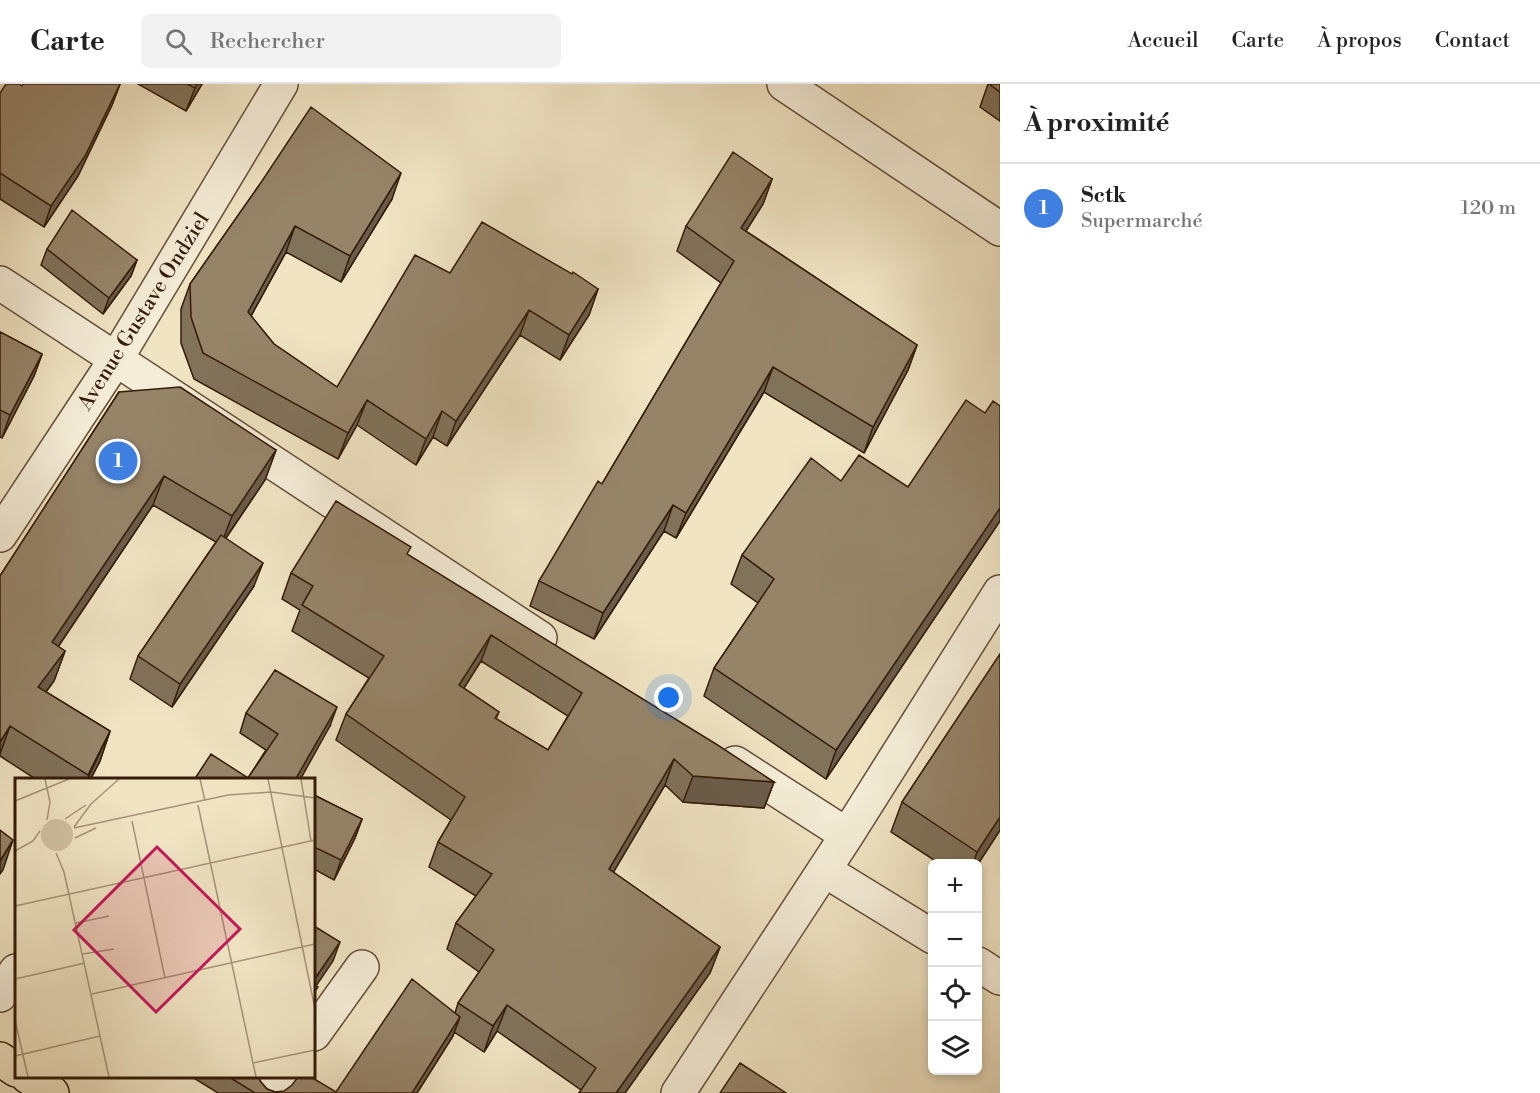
<!DOCTYPE html>
<html lang="fr">
<meta charset="utf-8">
<style>
body{margin:0;font-family:"Libre Bodoni",serif;background:#f2f2f2;color:#222}
.controls{position:absolute;right:18px;bottom:18px;display:grid;overflow:hidden;border-radius:9px;box-shadow:0 3px 9px #0003}
.controls button{width:54px;height:54px;display:grid;place-items:center;padding:0;border:0;border-bottom:2px solid #e0e0e0;background:#fff;color:#222;font:30px sans-serif}
.you{position:absolute;left:669px;top:614px;width:21px;height:21px;margin:-15px;border:4px solid #fff;border-radius:50%;background:#1a73e8;box-shadow:0 0 0 9px #1a73e833}
.badge{display:grid;place-items:center;width:39px;height:39px;border-radius:50%;background:#8f2418;color:#fff;font-size:20px;font-weight:700}
.pin{position:absolute;translate:-50% -50%;border:3px solid #fff;box-shadow:0 2px 6px #0006}
.list{margin:0;padding:0;list-style:none}
h2{display:flex;justify-content:space-between;align-items:center;height:78px;margin:0;padding:0 24px;font-size:26px}
h2 small{font-size:20px;font-weight:400;color:#767676}
.list li{display:grid;grid-template-columns:39px 1fr auto;gap:18px;align-items:center;box-sizing:border-box;height:90px;padding:0 24px;border-top:2px solid #e0e0e0}
.list b{display:block;font-size:22px;white-space:nowrap}
.list p{margin:0;font-size:20px;white-space:nowrap;color:#767676}
.list em{font-size:20px;font-style:normal;color:#767676}
.icon{flex:none;width:33px;height:33px;fill:none;stroke:currentColor;stroke-width:2;stroke-linecap:round;stroke-linejoin:round}
.map{position:relative;flex:none;width:1000px;height:1009px;overflow:hidden}
header{display:flex;align-items:center;gap:36px;box-sizing:border-box;height:84px;padding:0 30px;background:#fff;border-bottom:2px solid #e0e0e0}
header strong{font-size:28px}
nav{display:flex;gap:33px;margin-inline-start:auto;font-size:21px}
.search{width:420px;height:54px;background:#f2f2f2;display:flex;align-items:center;gap:15px;box-sizing:border-box;padding:0 21px;border-radius:9px;color:#767676;font-size:22px}
main{display:flex}
aside{flex:1;background:#fff}
.map>svg:first-child{display:block}
.lines{fill:none;stroke-linecap:round;stroke-linejoin:round}
.minor-casing{stroke:#634e37;stroke-width:36}
.highway-casing{stroke:#341c08;stroke-width:36}
.minor{stroke:#f5edd8;stroke-width:33}
.highway{stroke:#f0e4c3;stroke-width:33}
.wall{fill:#81725a;stroke:#341c08;stroke-width:1.5;fill-rule:evenodd}
.shaded-wall{fill:#695c4a;stroke:#341c08;stroke-width:1.5}
.building{fill:#968469;stroke:#341c08;stroke-width:1.5;fill-rule:evenodd}
.labels{text-anchor:middle;stroke-width:6;stroke-linejoin:round;paint-order:stroke}
.street-label{font-size:21px;fill:#341c08;stroke:#f5edd8}
.inset-road{fill:none;stroke:#a59478;stroke-width:1.5}
.view{fill:#c2185b;fill-opacity:0.15;stroke:#c2185b;stroke-width:3}
.inset-edge{fill:none;stroke:#341c08;stroke-width:3}
</style>
<header>
<strong>Carte</strong>
<div class="search"><svg class="icon" aria-label="search" viewBox="0 0 24 24"><circle cx="10" cy="10" r="6"/><path d="M15 15l6 6"/></svg>Rechercher</div>
<nav><a>Accueil</a><a>Carte</a><a>À propos</a><a>Contact</a></nav>
</header>
<main>
<div class="map">
<svg width="1000" height="1009" viewBox="0 0 1000 1009">
<rect width="100%" height="100%" fill="#f0e4c3"/>
<filter id="stains"><feTurbulence type="fractalNoise" baseFrequency=".00333" numOctaves="4"/><feColorMatrix values="0 0 0 0 .2 0 0 0 0 .09 0 0 0 0 .02 0 0 0 .5 -.17"/></filter>
<radialGradient id="worn" r=".72"><stop offset=".6" stop-color="#630" stop-opacity="0"/><stop offset="1" stop-color="#630" stop-opacity=".3"/></radialGradient>
<g class="lines">
<defs>
<path id="minor" d="M 784,0 L 1000,145
M 0,199 L 540,554
M 0,451 L 116,275 L 281,0
M 735,679 L 847,751
M 824,786 L 933,853
M 978,880 L 1000,894
M 0,911 L 16,887
M 314,950 L 362,883
M 270,1009 L 282,992
M 678,1009 L 847,751 L 1000,508"/>
<path id="highway" d="M 0,975 L 16,986
M 27,992 L 52,1009"/>
</defs>
<use href="#minor" class="minor-casing"/>
<use href="#highway" class="highway-casing"/>
<use href="#minor" class="minor"/>
<use href="#highway" class="highway"/>
</g>
<path class="wall" d="M 120,0 L 112,21 L 78,92 L 44,143 L 0,115 L 0,9 L 22,2 Z
M 138,0 L 202,0 L 186,27 Z
M 988,0 L 1000,0 L 1000,37 L 980,23 Z
M 772,95 L 763,120 L 746,147 L 917,261 L 908,286 L 864,369 L 764,308 L 676,454 L 664,447 L 594,555 L 530,522 L 539,497 L 602,400 L 721,199 L 677,167 L 686,142 Z
M 260,100 L 392,115 L 341,198 L 286,168 L 251,232 L 274,260 L 337,303 L 450,189 L 598,205 L 589,231 L 560,276 L 520,251 L 447,362 L 433,353 L 416,381 L 357,341 L 338,375 L 194,295 L 181,259 L 181,225 L 190,200 Z
M 47,165 L 137,176 L 131,192 L 103,230 L 41,181 Z
M 0,248 L 42,270 L 34,292 L 2,354 L 0,353 Z
M 119,308 L 276,366 L 265,396 L 226,454 L 254,502 L 172,623 L 130,595 L 138,572 L 216,458 L 153,421 L 58,563 L 65,567 L 54,597 L 46,608 L 110,647 L 100,677 L 90,696 L 37,696 L 0,672 L 0,492 Z
M 1000,322 L 1000,437 L 826,695 L 704,612 L 714,584 L 758,519 L 731,500 L 742,471 L 841,397 L 908,403 L 985,329 Z
M 408,471 L 774,698 L 764,724 L 683,718 L 665,701 L 613,788 L 720,863 L 710,889 L 625,1009 L 579,1009 L 581,1006 L 497,947 L 484,968 L 454,948 L 453,952 L 417,1009 L 218,1009 L 192,993 L 259,993 L 260,997 L 267,1005 L 275,1008 L 336,1008 L 455,929 L 458,919 L 479,888 L 447,865 L 456,839 L 476,812 L 429,783 L 438,758 L 451,736 L 336,656 L 346,630 L 369,594 L 292,547 L 300,526 L 282,515 L 291,489 ZM 481,577 L 568,632 L 548,666 L 496,635 L 499,628 L 464,604 Z
M 1000,570 L 1000,746 L 978,780 L 940,780 L 891,748 L 902,718 Z
M 246,629 L 330,642 L 248,694 L 266,666 L 240,649 Z
M 314,711 L 362,735 L 355,754 L 334,796 L 314,785 Z"/>
<path class="shaded-wall" d="M 120,0 L 112,21 L 78,92 L 44,143 L 51,122 Z
M 197,0 L 202,0 L 186,27 L 195,4 Z
M 401,89 L 392,115 L 341,198 L 350,172 Z
M 772,95 L 763,120 L 732,169 L 741,144 Z
M 295,142 L 286,168 L 239,254 L 248,228 Z
M 137,176 L 131,192 L 103,230 L 109,214 Z
M 598,205 L 589,231 L 560,276 L 569,251 Z
M 529,226 L 520,251 L 447,362 L 456,337 Z
M 917,261 L 908,286 L 864,369 L 873,343 Z
M 42,270 L 34,292 L 2,354 L 10,331 Z
M 773,283 L 764,308 L 676,454 L 686,429 Z
M 367,316 L 357,341 L 338,375 L 348,349 Z
M 442,327 L 433,353 L 416,381 L 426,355 Z
M 276,366 L 265,396 L 221,461 L 232,432 Z
M 164,392 L 153,421 L 41,588 L 52,558 Z
M 673,421 L 664,447 L 594,555 L 603,529 Z
M 1000,424 L 1000,437 L 826,695 L 836,666 Z
M 263,479 L 254,502 L 172,623 L 180,600 Z
M 491,551 L 481,577 L 450,626 L 459,601 Z
M 65,567 L 54,597 L 27,632 L 38,603 Z
M 337,623 L 330,642 L 300,696 L 295,696 Z
M 10,642 L 0,670 L 0,658 Z
M 110,647 L 100,677 L 90,696 L 87,696 Z
M 674,675 L 665,701 L 600,811 L 609,785 Z
M 693,692 L 774,698 L 764,724 L 683,718 Z
M 1000,733 L 1000,746 L 978,780 L 973,780 L 977,768 Z
M 362,735 L 355,754 L 334,796 L 341,776 Z
M 13,756 L 3,786 L 0,790 L 0,777 Z
M 340,858 L 333,877 L 314,905 L 314,896 Z
M 720,863 L 710,889 L 625,1009 L 616,1009 Z
M 507,921 L 497,947 L 484,968 L 493,942 Z
M 460,933 L 453,952 L 417,1009 L 412,1009 Z"/>
<path class="building" d="M 6,0 L 19,0 L 22,2 L 23,0 L 120,0 L 85,72 L 51,122 L 0,89 L 0,9 Z
M 187,0 L 197,0 L 195,4 Z
M 989,0 L 1000,0 L 1000,8 Z
M 311,23 L 401,89 L 350,172 L 295,142 L 248,228 L 274,260 L 337,303 L 415,171 L 450,189 L 482,138 L 572,190 L 573,188 L 598,205 L 569,251 L 529,226 L 456,337 L 442,327 L 426,355 L 367,316 L 348,349 L 203,269 L 191,233 L 190,200 L 260,100 Z
M 733,68 L 772,95 L 741,144 L 917,261 L 873,343 L 773,283 L 686,429 L 673,421 L 603,529 L 539,497 L 598,397 L 602,400 L 734,177 L 686,142 Z
M 72,126 L 137,176 L 109,214 L 47,165 Z
M 0,248 L 42,270 L 10,331 L 0,326 Z
M 180,303 L 276,366 L 232,432 L 164,392 L 52,558 L 65,567 L 38,603 L 110,647 L 88,691 L 10,642 L 0,658 L 0,492 L 119,308 Z
M 966,316 L 985,329 L 993,317 L 1000,322 L 1000,424 L 836,666 L 714,584 L 774,495 L 742,471 L 811,374 L 841,397 L 859,371 L 908,403 Z
M 336,417 L 411,463 L 407,470 L 716,660 L 774,698 L 693,692 L 674,675 L 609,785 L 720,863 L 616,1009 L 579,1009 L 596,984 L 507,921 L 493,942 L 458,919 L 494,866 L 456,839 L 492,790 L 438,758 L 465,713 L 346,630 L 384,572 L 302,521 L 313,502 L 291,489 ZM 491,551 L 582,609 L 548,666 L 495,634 L 499,628 L 459,601 Z
M 221,451 L 263,479 L 180,600 L 138,572 Z
M 1000,570 L 1000,733 L 977,768 L 902,718 Z
M 275,586 L 337,623 L 295,696 L 194,696 L 211,670 L 248,694 L 278,650 L 246,629 Z
M 314,711 L 362,735 L 341,776 L 314,763 Z
M 0,746 L 13,756 L 0,777 Z
M 314,842 L 340,858 L 314,896 Z
M 412,895 L 460,933 L 412,1009 L 255,1009 L 229,993 L 259,993 L 260,997 L 267,1005 L 275,1008 L 284,1007 L 292,1001 L 298,993 L 311,993 L 336,1008 Z
M 314,900 L 318,903 L 314,909 Z
M 740,979 L 786,1009 L 720,1009 Z"/>
<g class="labels">
<g class="street-label">
<text transform="translate(143 227) rotate(-58)" y="7">Avenue Gustave Ondziel</text>
</g>
</g>
<g transform="translate(15 694)">
<rect width="300" height="300" fill="#f0e4c3"/>
<path d="M26 57a16 16 0 1 1 32 0a16 16 0 1 1-32 0Z" fill="#d0c2a3"/>
<path class="inset-road" d="M 30,1 L 35,24 L 32,42M 185,1 L 190,23M 253,1 L 300,231M 286,1 L 296,63M 0,23 L 54,1M 183,27 L 241,299M 50,41 L 71,27M 117,43 L 150,200M 59,49 L 76,26 L 104,1M 59,50 L 213,17 L 256,14 L 300,20M 60,60 L 81,50M 0,73 L 18,63 L 25,53M 41,75 L 49,94 L 94,299M 0,128 L 300,62M 61,145 L 94,138M 68,176 L 99,171M 0,201 L 70,185M 77,216 L 300,166M 0,242 L 13,299M 0,278 L 85,258M 238,285 L 300,272"/>
<path class="view" d="M 142,69 L 225,151 L 141,234 L 59,152 Z"/>
<rect width="300" height="300" class="inset-edge"/>
</g>
<rect width="100%" height="100%" filter="url(#stains)"/>
<rect width="100%" height="100%" fill="url(#worn)"/>
</svg>
<div class="controls">
<button>+</button>
<button>−</button>
<button><svg class="icon" aria-label="locate" viewBox="0 0 24 24"><circle cx="12" cy="12" r="6"/><path d="M12 2v4M12 18v4M2 12h4M18 12h4"/></svg></button>
<button><svg class="icon" aria-label="layers" viewBox="0 0 24 24"><path d="M12 4l9 5-9 5-9-5zM3 14l9 5 9-5"/></svg></button>
</div>
<div class="you"></div>
<div class="pin badge" style="left:118px;top:377px;background:#3f7fe0">1</div>
</div>
<aside>
<h2>À proximité<small></small></h2>
<ul class="list">
<li><span class="badge" style="background:#3f7fe0">1</span><div><b>Sctk</b><p>Supermarché</p></div><em>120 m</em></li>
</ul>
</aside>
</main>
